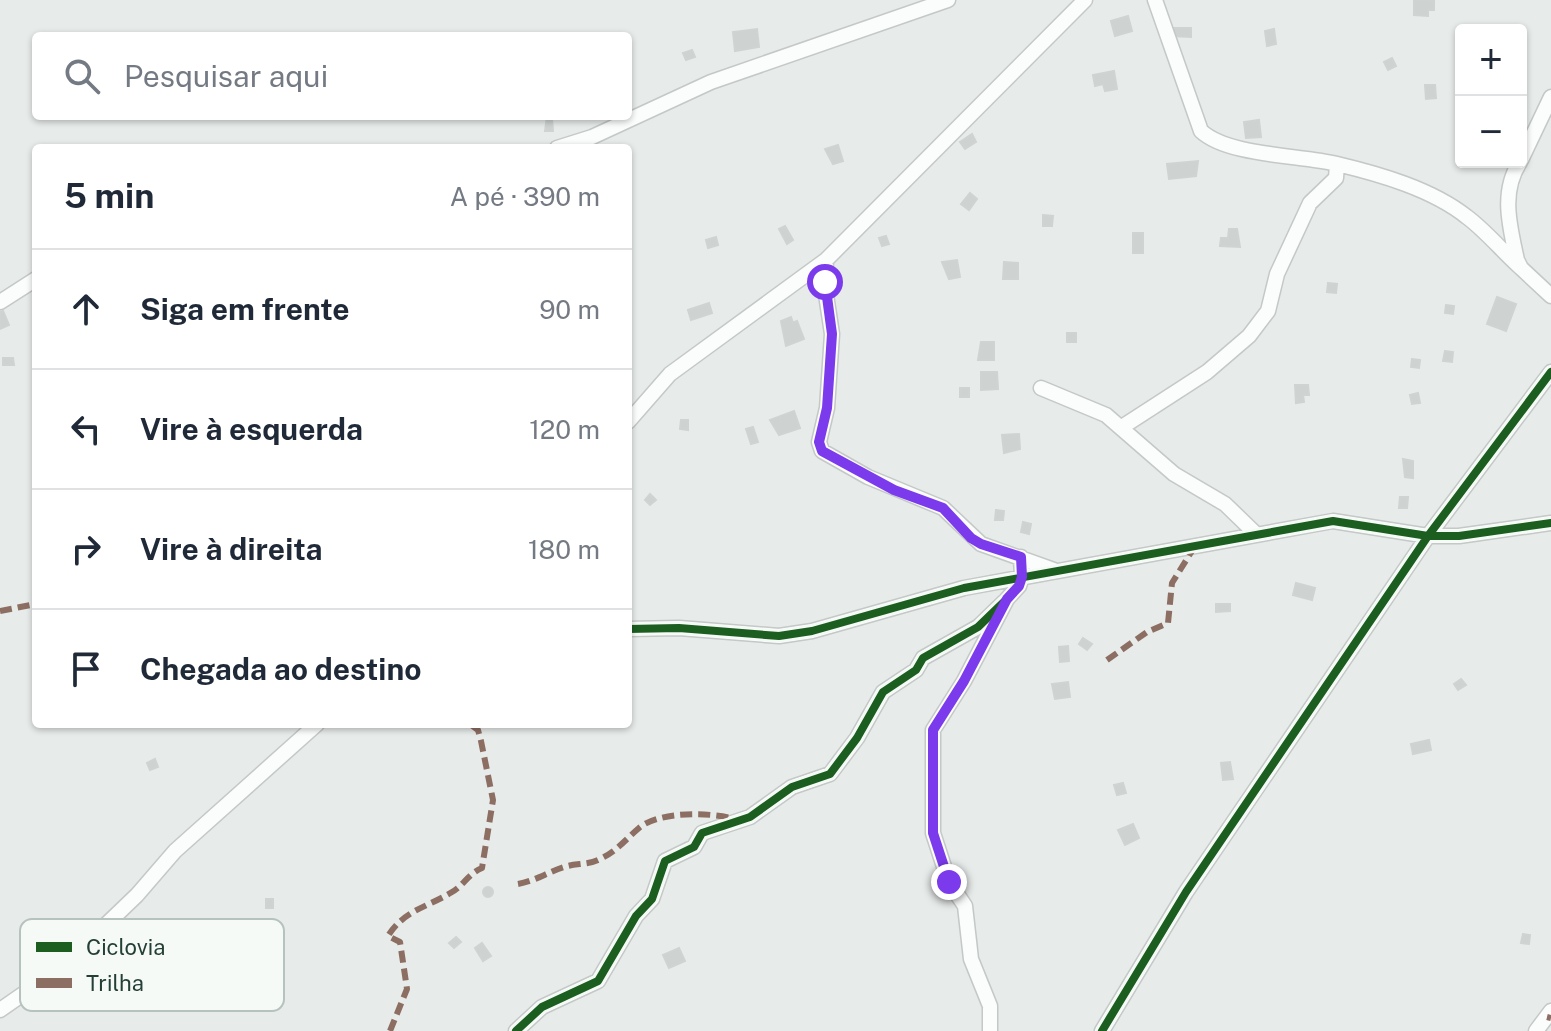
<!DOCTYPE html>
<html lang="pt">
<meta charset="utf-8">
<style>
body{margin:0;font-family:"Public Sans",sans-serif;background:#f2f2f3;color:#1f2937}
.controls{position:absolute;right:24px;top:24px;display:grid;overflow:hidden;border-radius:8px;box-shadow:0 2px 6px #0004}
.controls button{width:72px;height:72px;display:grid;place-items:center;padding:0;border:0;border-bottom:2px solid #e0e1e3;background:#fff;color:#1f2937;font:40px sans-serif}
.stop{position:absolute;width:24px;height:24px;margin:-18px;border:6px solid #7c3aed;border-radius:50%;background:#fff}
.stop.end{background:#7c3aed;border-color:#fff;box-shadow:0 2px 8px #0008}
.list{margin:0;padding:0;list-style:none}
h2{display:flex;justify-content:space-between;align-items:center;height:104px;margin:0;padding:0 32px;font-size:34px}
h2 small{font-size:26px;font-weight:400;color:#747a83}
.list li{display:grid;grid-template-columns:52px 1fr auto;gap:24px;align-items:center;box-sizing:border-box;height:120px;padding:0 32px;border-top:2px solid #e0e1e3}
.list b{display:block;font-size:30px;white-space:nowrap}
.list em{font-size:26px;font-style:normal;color:#747a83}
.icon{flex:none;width:44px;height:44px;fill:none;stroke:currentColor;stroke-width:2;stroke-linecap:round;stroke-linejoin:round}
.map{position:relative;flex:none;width:1551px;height:1031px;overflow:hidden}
.search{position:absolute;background:#fff;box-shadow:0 2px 6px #0004;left:32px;top:32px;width:600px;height:88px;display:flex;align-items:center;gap:20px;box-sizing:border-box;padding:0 28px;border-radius:8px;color:#747a83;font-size:30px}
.panel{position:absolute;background:#fff;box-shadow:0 2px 6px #0004;left:32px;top:144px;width:600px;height:584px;border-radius:8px}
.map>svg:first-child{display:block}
.building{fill:#ced2d0;stroke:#cfd4d2;stroke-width:2}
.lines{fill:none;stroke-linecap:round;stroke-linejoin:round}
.minor-casing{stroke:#c4c8c6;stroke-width:17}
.minor{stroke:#fbfcfc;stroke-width:14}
.quiet{stroke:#8d6e63;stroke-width:6;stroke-dasharray:12 6;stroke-linecap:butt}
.cycleway-casing{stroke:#f5faf7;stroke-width:13}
.cycleway{stroke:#1b5e20;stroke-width:8}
.route{stroke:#7c3aed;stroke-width:10}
.key{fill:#f5faf7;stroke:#b6c2bd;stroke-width:2}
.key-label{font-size:22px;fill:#243f36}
</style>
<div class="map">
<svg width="1551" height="1031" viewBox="0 0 1551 1031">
<rect width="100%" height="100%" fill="#e7ebe9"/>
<path class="building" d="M 1414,0 L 1434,1 L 1434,10 L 1428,10 L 1428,16 L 1414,15 Z
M 1128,16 L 1132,31 L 1115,36 L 1111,21 Z
M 1170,28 L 1191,28 L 1191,37 L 1170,36 Z
M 757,29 L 759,47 L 735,51 L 733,32 Z
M 1274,29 L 1276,44 L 1267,46 L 1265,31 Z
M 692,50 L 695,57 L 686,60 L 683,53 Z
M 1392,58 L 1396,66 L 1388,70 L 1384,62 Z
M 1114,71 L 1117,89 L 1105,91 L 1103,84 L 1095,86 L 1093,75 Z
M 1425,85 L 1435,85 L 1436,98 L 1426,99 Z
M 547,116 L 557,116 L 552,119 L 553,131 L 545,131 Z
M 1259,120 L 1261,137 L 1246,138 L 1244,122 Z
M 972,134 L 976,142 L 965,149 L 960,142 Z
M 838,145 L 843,161 L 833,164 L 825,149 Z
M 1198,161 L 1196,176 L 1169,179 L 1167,164 Z
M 970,193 L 977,199 L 969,210 L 961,204 Z
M 1043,215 L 1053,216 L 1052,226 L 1043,226 Z
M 785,226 L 793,240 L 787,244 L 779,229 Z
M 1229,229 L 1237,229 L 1240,247 L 1220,246 L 1221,238 L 1228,238 Z
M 1133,233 L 1143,233 L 1143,253 L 1133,253 Z
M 886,236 L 889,244 L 882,246 L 879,238 Z
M 716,237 L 718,245 L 708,248 L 706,240 Z
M 957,260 L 960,277 L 949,279 L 942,262 Z
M 1004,262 L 1018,263 L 1018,279 L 1003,279 Z
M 1328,283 L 1337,284 L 1336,293 L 1327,292 Z
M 1497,297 L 1516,304 L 1506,331 L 1487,324 Z
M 709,303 L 712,313 L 691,320 L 688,310 Z
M 1446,305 L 1454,306 L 1453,314 L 1445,313 Z
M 3,311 L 9,325 L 0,329 L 0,312 Z
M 791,317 L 793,323 L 797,321 L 804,339 L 786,346 L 781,321 Z
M 1067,333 L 1076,333 L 1076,342 L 1067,342 Z
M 981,342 L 994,342 L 994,360 L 978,360 Z
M 1445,351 L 1453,352 L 1452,362 L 1443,361 Z
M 3,358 L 13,358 L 14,365 L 3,365 Z
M 1412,359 L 1420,360 L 1419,368 L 1411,367 Z
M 981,372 L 997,372 L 998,389 L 981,390 Z
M 1295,385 L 1308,385 L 1309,395 L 1303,395 L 1304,402 L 1296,403 Z
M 960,388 L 969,388 L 969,397 L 960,397 Z
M 1418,393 L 1420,403 L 1412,404 L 1410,395 Z
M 794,411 L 800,428 L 779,435 L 770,420 Z
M 681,420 L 688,420 L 688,430 L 680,429 Z
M 753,427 L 758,442 L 751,444 L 746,429 Z
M 1019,434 L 1020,449 L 1004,453 L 1002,435 Z
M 1403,459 L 1413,461 L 1413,478 L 1405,477 Z
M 650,494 L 656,500 L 650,505 L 645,500 Z
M 1400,497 L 1408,497 L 1407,508 L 1399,508 Z
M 996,510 L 1004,511 L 1003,520 L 995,520 Z
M 1023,522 L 1031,524 L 1029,534 L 1021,532 Z
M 1296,583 L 1315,588 L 1312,600 L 1293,595 Z
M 1216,604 L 1230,604 L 1230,611 L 1216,612 Z
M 1083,638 L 1092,644 L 1087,650 L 1079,644 Z
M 1068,646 L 1069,661 L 1060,662 L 1059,647 Z
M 1461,679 L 1466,685 L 1458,690 L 1454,684 Z
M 1068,682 L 1070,697 L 1055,699 L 1052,684 Z
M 1429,740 L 1431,750 L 1413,754 L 1411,744 Z
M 155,759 L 158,767 L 150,770 L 147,763 Z
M 1230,762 L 1233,779 L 1223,780 L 1221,763 Z
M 1123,783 L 1126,793 L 1117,795 L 1114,785 Z
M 1133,824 L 1139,838 L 1125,845 L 1118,830 Z
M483 892a5 5 0 1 1 10 0a5 5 0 1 1-10 0Z
M 266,899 L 273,899 L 273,908 L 266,908 Z
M 1523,934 L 1530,935 L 1529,944 L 1521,943 Z
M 456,937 L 461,942 L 454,948 L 449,943 Z
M 482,943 L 491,956 L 483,961 L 475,948 Z
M 679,948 L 685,961 L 669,968 L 663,955 Z"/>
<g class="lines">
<defs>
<path id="minor" d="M 1155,0 L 1201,131 C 1228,156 1300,155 1337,164 C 1379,174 1432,189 1467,217 C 1486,231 1503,252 1521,268
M 557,148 L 592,137 L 711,82 L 948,0
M 1521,160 L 1551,97
M 1520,162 C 1500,192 1510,227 1517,260 L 1521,268 L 1551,296
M 826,260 L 825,288 L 832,334 L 827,408 L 819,442 L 822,451 L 868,477 L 943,508 L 981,544 L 1054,570
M 0,302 L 36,279
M 1041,388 L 1106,415 L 1174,474 L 1225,504 L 1256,534
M 628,422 L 670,374 L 826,260 L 1085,0
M 1122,427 L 1207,372 L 1249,336 L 1268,311 L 1277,274 L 1310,203 L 1336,178 L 1337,164
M 628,629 L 679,628 L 779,636 L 812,631 L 964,588 L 1333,521 L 1428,536 L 1459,536 L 1551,523
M 0,1010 L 62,967 L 137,895 L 175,851 L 317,724
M 516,1031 L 542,1007 L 598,981 L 636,916 L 652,899 L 665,861 L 694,847 L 702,833 L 750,817 L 792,787 L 830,774 L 857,738 L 883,692 L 916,670 L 923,658 L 978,627 L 1007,599
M 990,1031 L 990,1006 L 971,959 L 965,906 L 949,882 L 933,833 L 933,730 L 964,681 L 1007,599 L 1019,586 L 1022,577 L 1021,557
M 1102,1031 L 1186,892 L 1428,536 L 1551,372
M 1536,1031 L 1551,1011"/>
</defs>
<use href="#minor" class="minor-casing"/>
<use href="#minor" class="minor"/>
<path class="quiet" d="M 0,611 L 36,604
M 1107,660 L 1147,632 L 1168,623 L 1172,583 L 1195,546
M 518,884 C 535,881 548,872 564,867 C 576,863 589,865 600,859 C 617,851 625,840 639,828 C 659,811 710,812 735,819
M 1547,1017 L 1551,1018
M 390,1031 L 407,989 L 400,942 L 388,936 C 404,910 428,907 452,892 C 464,885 468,874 482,868 L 493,800 L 481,741 L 478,730 L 470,724"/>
<defs>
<path id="cycleway" d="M 628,629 L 679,628 L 779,636 L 812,631 L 964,588 L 1333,521 L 1428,536 L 1459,536 L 1551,523
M 516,1031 L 542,1007 L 598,981 L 636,916 L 652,899 L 665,861 L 694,847 L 702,833 L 750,817 L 792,787 L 830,774 L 857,738 L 883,692 L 916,670 L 923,658 L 978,627 L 1007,599
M 1102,1031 L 1186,892 L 1428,536 L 1551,372"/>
</defs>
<use href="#cycleway" class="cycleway-casing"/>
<use href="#cycleway" class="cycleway"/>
</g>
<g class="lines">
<path class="route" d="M 825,282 L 832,334 L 827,408 L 819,442 L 822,451 L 894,490 L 943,508 L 971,538 L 981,544 L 1021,557 L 1022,577 L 1019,586 L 1007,599 L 964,681 L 933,730 L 933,833 L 949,882"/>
</g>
<rect x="20" y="919" width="264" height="92" rx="12" class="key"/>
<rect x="36" y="942" width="36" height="10" fill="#1b5e20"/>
<rect x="36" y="978" width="36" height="10" fill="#8d6e63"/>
<g class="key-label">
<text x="86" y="955">Ciclovia</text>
<text x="86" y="991">Trilha</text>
</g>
</svg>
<div class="controls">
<button>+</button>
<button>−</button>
</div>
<div class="stop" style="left:825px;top:282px"></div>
<div class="stop end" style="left:949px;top:882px"></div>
<div class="search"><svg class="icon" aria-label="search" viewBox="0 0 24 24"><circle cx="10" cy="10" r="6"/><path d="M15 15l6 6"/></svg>Pesquisar aqui</div>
<section class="panel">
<h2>5 min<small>A pé · 390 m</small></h2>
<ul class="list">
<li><svg class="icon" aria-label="ahead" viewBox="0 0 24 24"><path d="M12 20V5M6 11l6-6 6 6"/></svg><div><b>Siga em frente</b></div><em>90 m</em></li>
<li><svg class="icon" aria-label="left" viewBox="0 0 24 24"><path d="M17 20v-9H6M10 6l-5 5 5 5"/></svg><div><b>Vire à esquerda</b></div><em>120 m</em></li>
<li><svg class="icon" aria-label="right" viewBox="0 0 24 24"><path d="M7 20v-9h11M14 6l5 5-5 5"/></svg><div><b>Vire à direita</b></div><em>180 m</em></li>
<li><svg class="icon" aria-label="arrive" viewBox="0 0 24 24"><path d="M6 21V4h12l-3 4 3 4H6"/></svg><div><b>Chegada ao destino</b></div></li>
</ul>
</section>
</div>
